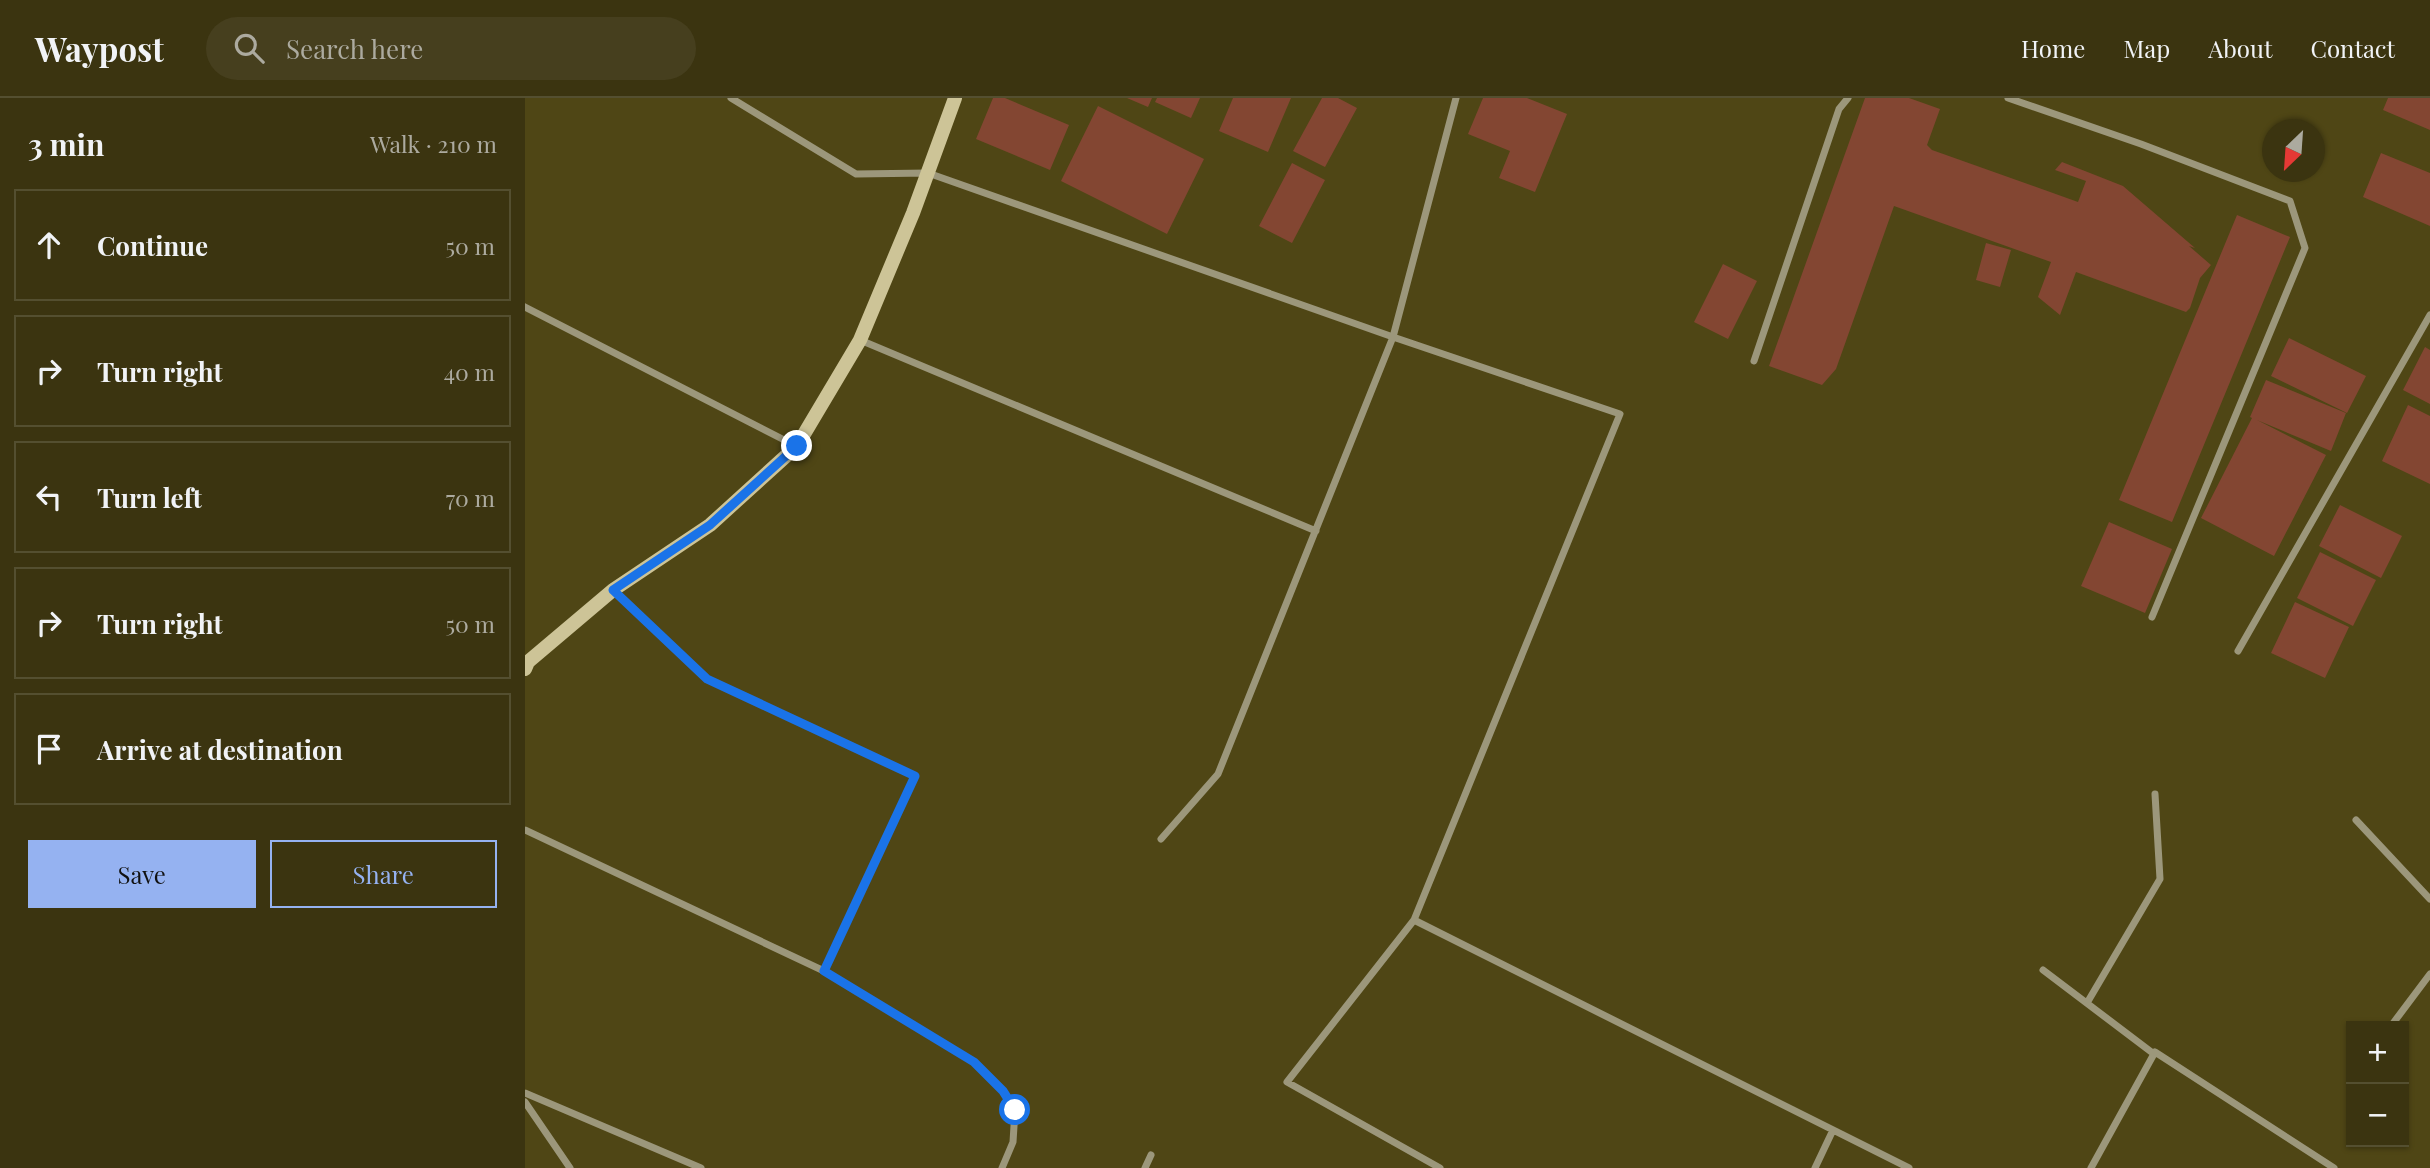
<!DOCTYPE html>
<meta charset="utf-8">
<style>
body{margin:0;font-family:"Playfair Display",serif;background:#463f1e;color:#f1f3f6}
.controls{position:absolute;right:21px;bottom:21px;display:grid;overflow:hidden;border-radius:0px;box-shadow:0 2px 5px #0004}
.controls button{width:63px;height:63px;display:grid;place-items:center;padding:0;border:0;border-bottom:2px solid #544f30;background:#3b3410;color:#f1f3f6;font:35px sans-serif}
.compass{position:absolute;left:1737px;top:21px;width:63px;height:63px;border-radius:50%;background:#3b3410;box-shadow:0 2px 5px #0004;rotate:205deg}
.stop{position:absolute;width:21px;height:21px;margin:-16px;border:5px solid #1a73e8;border-radius:50%;background:#fff}
.stop.end{background:#1a73e8;border-color:#fff;box-shadow:0 2px 7px #0008}
.list{margin:0;padding:0;list-style:none}
h2{display:flex;justify-content:space-between;align-items:center;height:91px;margin:0;padding:0 28px;font-size:30px}
h2 small{font-size:23px;font-weight:400;color:#acaa9f}
.list li{display:grid;grid-template-columns:46px 1fr auto;gap:21px;align-items:center;box-sizing:border-box;height:112px;margin:0 14px 14px;padding:0 14px;border:2px solid #544f30;border-radius:0px}
.list b{display:block;font-size:26px;white-space:nowrap}
.list em{font-size:23px;font-style:normal;color:#acaa9f}
.actions{display:flex;gap:14px;padding:21px 28px}
.actions a{flex:1;padding:16px 0;border:2px solid #95b2f1;border-radius:0px;text-align:center;font-size:24px;color:#95b2f1}
.actions .main{background:#95b2f1;color:#111}
.icon{flex:none;width:38px;height:38px;fill:none;stroke:currentColor;stroke-width:2;stroke-linecap:round;stroke-linejoin:round}
.map{position:relative;flex:none;width:1905px;height:1070px;overflow:hidden}
header{display:flex;align-items:center;gap:42px;box-sizing:border-box;height:98px;padding:0 35px;background:#3b3410;border-bottom:2px solid #544f30}
header strong{font-size:33px}
nav{display:flex;gap:38px;margin-inline-start:auto;font-size:24px}
.search{width:490px;height:63px;background:#463f1e;display:flex;align-items:center;gap:18px;box-sizing:border-box;padding:0 24px;border-radius:38px;color:#acaa9f;font-size:26px}
main{display:flex}
aside{flex:1;background:#3b3410}
.map>svg:first-child{display:block}
.building{fill:#834632}
.lines{fill:none;stroke-linecap:round;stroke-linejoin:round}
.minor{stroke:#9c977b;stroke-width:7}
.secondary{stroke:#cdc497;stroke-width:14}
.route{stroke:#1a73e8;stroke-width:9}
</style>
<header>
<strong>Waypost</strong>
<div class="search"><svg class="icon" aria-label="search" viewBox="0 0 24 24"><circle cx="10" cy="10" r="6"/><path d="M15 15l6 6"/></svg>Search here</div>
<nav><a>Home</a><a>Map</a><a>About</a><a>Contact</a></nav>
</header>
<main>
<aside>
<h2>3 min<small>Walk · 210 m</small></h2>
<ul class="list">
<li><svg class="icon" aria-label="ahead" viewBox="0 0 24 24"><path d="M12 20V5M6 11l6-6 6 6"/></svg><div><b>Continue</b></div><em>50 m</em></li>
<li><svg class="icon" aria-label="right" viewBox="0 0 24 24"><path d="M7 20v-9h11M14 6l5 5-5 5"/></svg><div><b>Turn right</b></div><em>40 m</em></li>
<li><svg class="icon" aria-label="left" viewBox="0 0 24 24"><path d="M17 20v-9H6M10 6l-5 5 5 5"/></svg><div><b>Turn left</b></div><em>70 m</em></li>
<li><svg class="icon" aria-label="right" viewBox="0 0 24 24"><path d="M7 20v-9h11M14 6l5 5-5 5"/></svg><div><b>Turn right</b></div><em>50 m</em></li>
<li><svg class="icon" aria-label="arrive" viewBox="0 0 24 24"><path d="M6 21V4h12l-3 4 3 4H6"/></svg><div><b>Arrive at destination</b></div></li>
</ul>
<div class="actions"><a class="main">Save</a><a>Share</a></div>
</aside>
<div class="map">
<svg width="1905" height="1070" viewBox="0 0 1905 1070">
<rect width="100%" height="100%" fill="#4f4615"/>
<path class="building" d="M 468,0 L 480,0 L 544,27 L 525,72 L 451,41 Z
M 602,0 L 627,0 L 623,9 Z
M 632,0 L 675,0 L 666,20 L 630,4 Z
M 708,0 L 766,0 L 743,54 L 694,33 Z
M 797,0 L 813,0 L 832,10 L 800,69 L 768,53 Z
M 958,0 L 1002,0 L 1042,16 L 1010,94 L 974,80 L 985,53 L 943,36 Z
M 1340,0 L 1384,0 L 1415,11 L 1402,47 L 1407,52 L 1553,104 L 1561,83 L 1530,72 L 1537,64 L 1598,88 L 1670,150 L 1664,148 L 1686,167 L 1675,180 L 1665,210 L 1661,214 L 1551,174 L 1535,217 L 1513,199 L 1526,164 L 1369,108 L 1311,271 L 1297,287 L 1244,268 Z
M 1863,0 L 1905,0 L 1905,32 L 1858,12 Z
M 573,8 L 679,61 L 642,136 L 536,83 Z
M 1856,55 L 1905,75 L 1905,128 L 1838,99 Z
M 767,65 L 800,82 L 767,145 L 734,128 Z
M 1712,117 L 1765,139 L 1647,424 L 1594,402 Z
M 1461,145 L 1486,152 L 1475,189 L 1451,182 Z
M 1198,166 L 1232,183 L 1203,241 L 1169,224 Z
M 1764,240 L 1841,278 L 1822,315 L 1746,278 Z
M 1900,249 L 1905,252 L 1905,306 L 1878,292 Z
M 1741,282 L 1821,315 L 1806,353 L 1732,322 L 1801,357 L 1749,458 L 1676,420 L 1727,320 L 1725,319 Z
M 1883,307 L 1905,318 L 1905,386 L 1857,363 Z
M 1815,407 L 1877,438 L 1856,480 L 1794,448 Z
M 1584,424 L 1647,451 L 1620,515 L 1556,488 Z
M 1795,454 L 1851,482 L 1828,528 L 1772,500 Z
M 1770,504 L 1824,529 L 1800,580 L 1746,555 Z"/>
<g class="lines">
<path class="minor" d="M 206,0 L 331,76 L 403,75 L 868,239 L 1095,316 L 889,822 L 1384,1070
M 1483,0 L 1616,46 L 1765,103 L 1780,150 L 1627,519
M 0,209 L 271,348
M 335,242 L 791,433
M 1229,263 L 1314,11 L 1323,0
M 88,492 L 182,581 L 390,678 L 299,873
M 1713,553 L 1905,217
M 1831,722 L 1905,801
M 0,732 L 299,873 L 449,964 L 478,993 L 490,1012 L 488,1044 L 477,1070
M 636,741 L 693,676 L 868,239 L 931,0
M 889,822 L 762,984 L 915,1070
M 1518,872 L 1629,956
M 1562,905 L 1635,781 L 1630,696
M 1866,928 L 1905,876
M 0,995 L 176,1070
M 0,1004 L 45,1070
M 620,1070 L 626,1057
M 1290,1070 L 1308,1032
M 1566,1070 L 1630,954 L 1809,1070"/>
<path class="secondary" d="M 0,571 L 3,564 L 88,492 L 185,427 L 272,348 L 335,242 L 388,115 L 430,0"/>
</g>
<g class="lines">
<path class="route" d="M 272,348 L 185,427 L 88,492 L 182,581 L 390,678 L 299,873 L 449,964 L 478,993 L 490,1012"/>
</g>
</svg>
<div class="controls">
<button>+</button>
<button>−</button>
</div>
<svg class="compass" viewBox="-18 -18 36 36"><path d="M0-13l5 13h-10z" fill="#e53935"/><path d="M0 13l5-13h-10z" fill="#acaa9f"/></svg>
<div class="stop" style="left:490px;top:1012px"></div>
<div class="stop end" style="left:272px;top:348px"></div>
</div>
</main>
